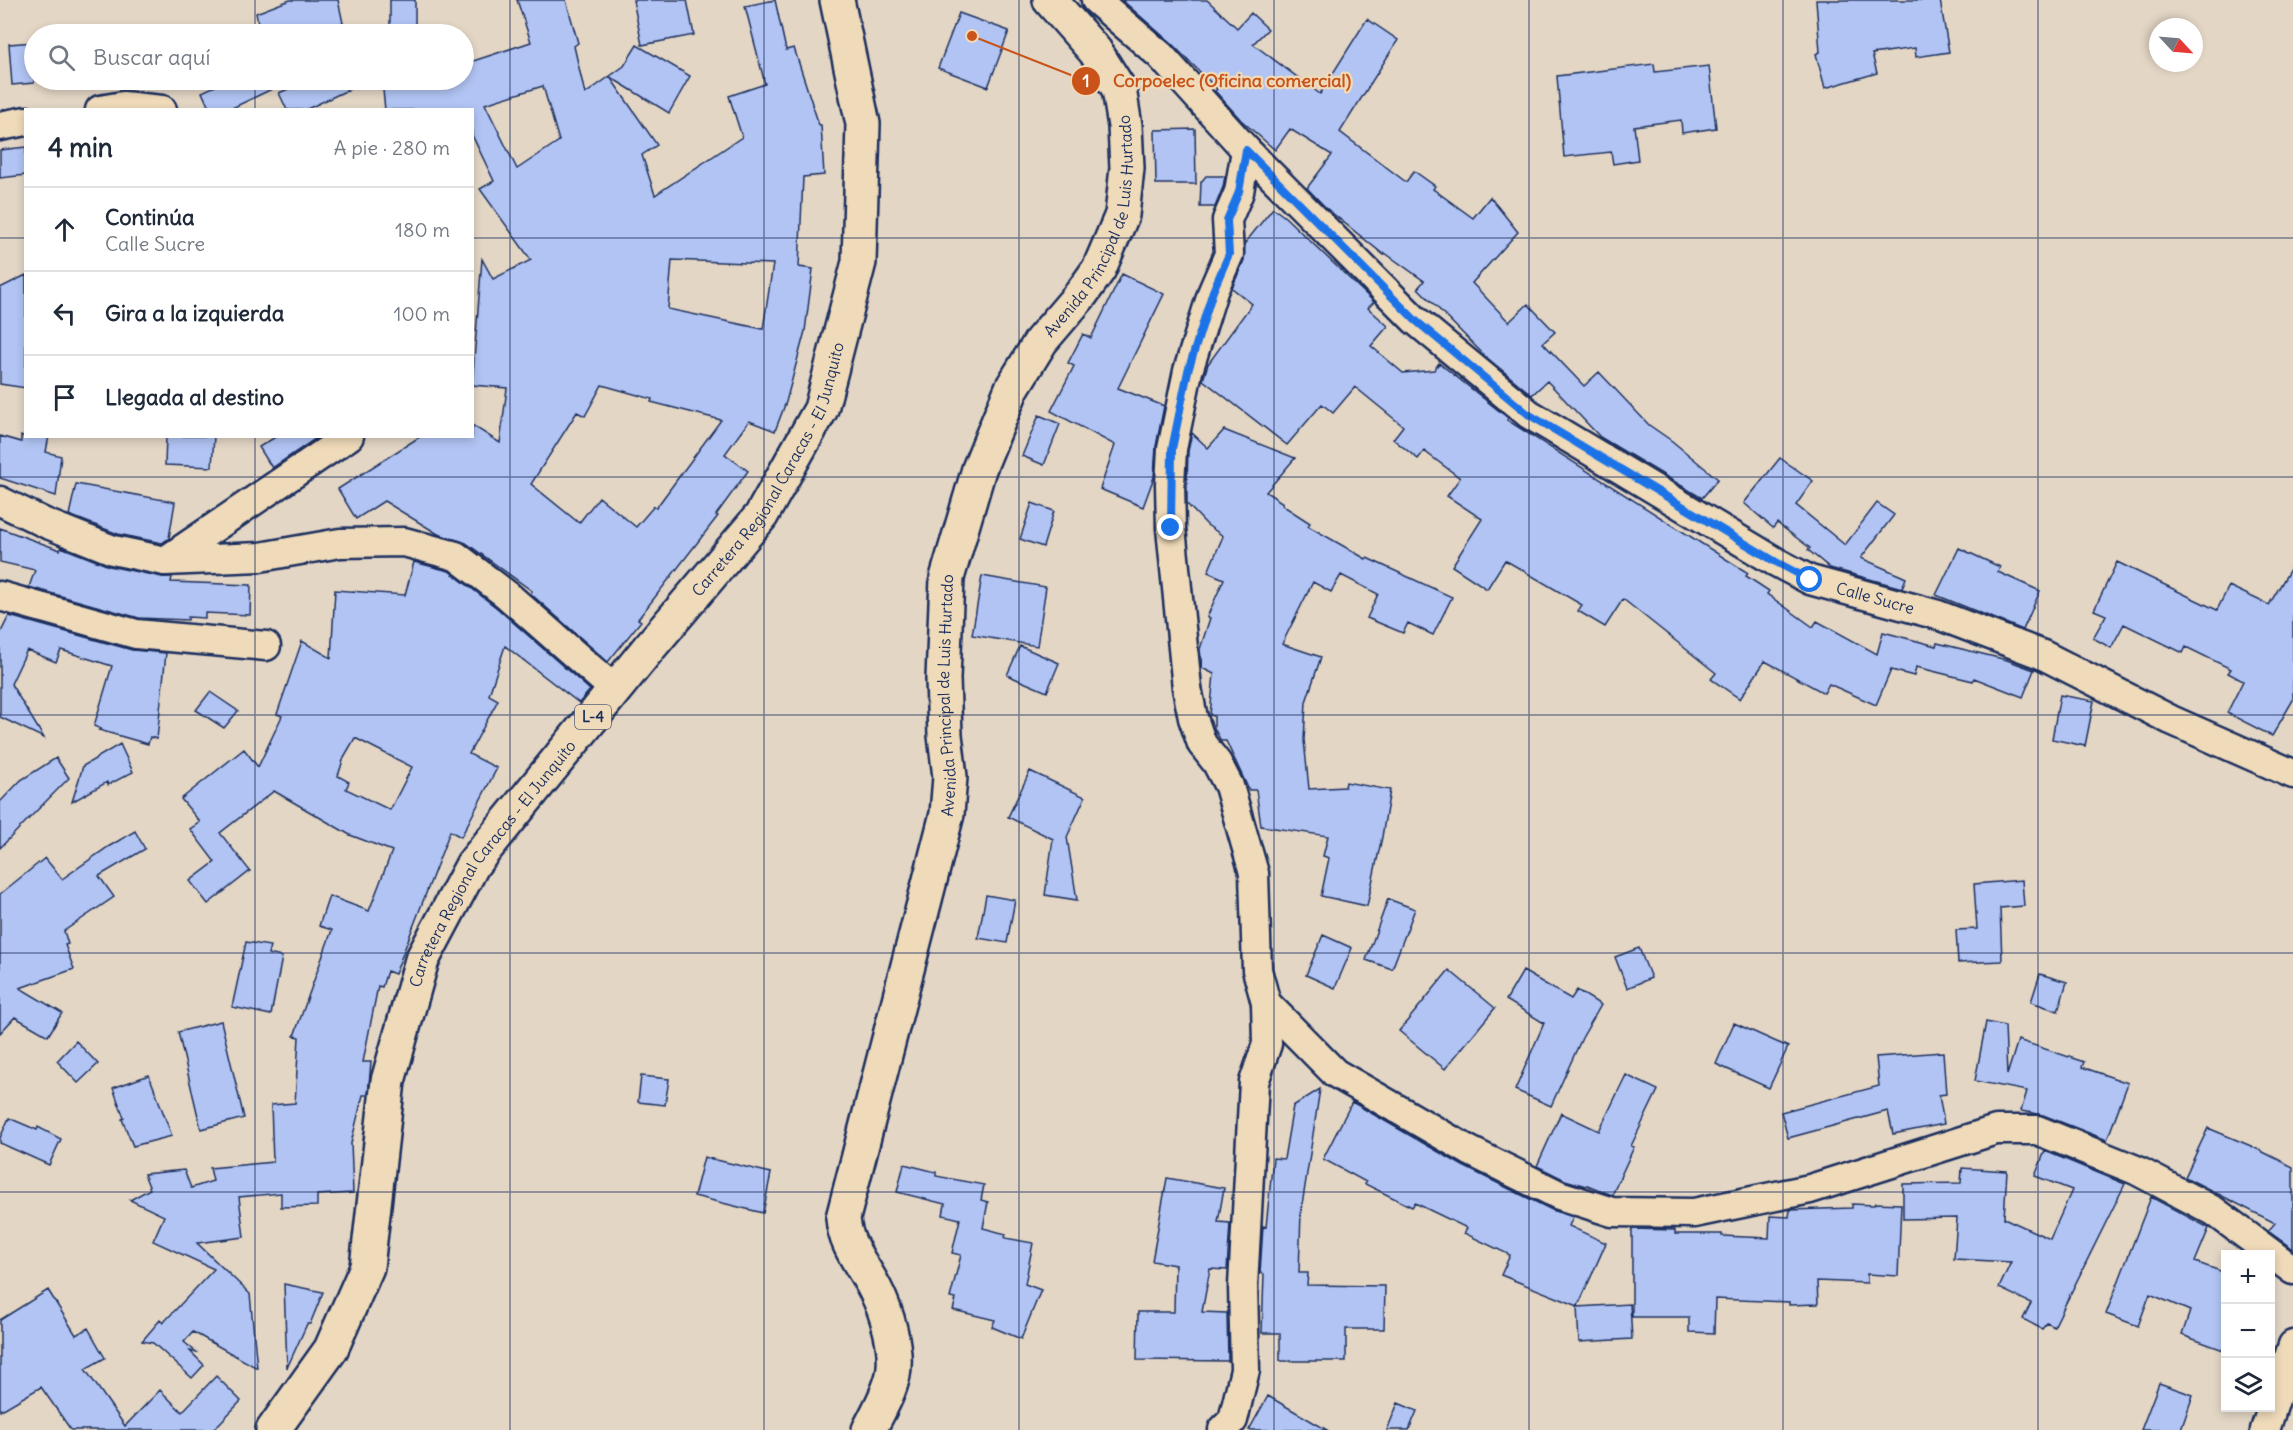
<!DOCTYPE html>
<html lang="es">
<meta charset="utf-8">
<style>
body{margin:0;font-family:Delius,sans-serif;background:#f2f2f3;color:#1f2937}
.controls{position:absolute;right:18px;bottom:18px;display:grid;overflow:hidden;border-radius:0px;box-shadow:0 3px 9px #0003}
.controls button{width:54px;height:54px;display:grid;place-items:center;padding:0;border:0;border-bottom:2px solid #e0e1e3;background:#fff;color:#1f2937;font:30px sans-serif}
.compass{position:absolute;left:2149px;top:18px;width:54px;height:54px;border-radius:50%;background:#fff;box-shadow:0 3px 9px #0003;rotate:116deg}
.stop{position:absolute;width:18px;height:18px;margin:-14px;border:4px solid #1a73e8;border-radius:50%;background:#fff}
.stop.end{background:#1a73e8;border-color:#fff;box-shadow:0 2px 6px #0008}
.list{margin:0;padding:0;list-style:none}
h2{display:flex;justify-content:space-between;align-items:center;height:78px;margin:0;padding:0 24px;font-size:26px}
h2 small{font-size:20px;font-weight:400;color:#747a83}
.list li{display:grid;grid-template-columns:39px 1fr auto;gap:18px;align-items:center;box-sizing:border-box;height:84px;padding:0 24px;border-top:2px solid #e0e1e3}
.list b{display:block;font-size:22px;white-space:nowrap}
.list p{margin:0;font-size:20px;white-space:nowrap;color:#747a83}
.list em{font-size:20px;font-style:normal;color:#747a83}
.icon{flex:none;width:33px;height:33px;fill:none;stroke:currentColor;stroke-width:2;stroke-linecap:round;stroke-linejoin:round}
.map{position:relative;flex:none;width:2293px;height:1430px;overflow:hidden}
.search{position:absolute;background:#fff;box-shadow:0 3px 9px #0003;left:24px;top:24px;width:450px;height:66px;display:flex;align-items:center;gap:15px;box-sizing:border-box;padding:0 21px;border-radius:33px;color:#747a83;font-size:22px}
.panel{position:absolute;background:#fff;box-shadow:0 3px 9px #0003;left:24px;top:108px;width:450px;height:330px;border-radius:0px}
.map>svg:first-child{display:block}
.building{fill:#b1c4f3;stroke:#1b2f5e;stroke-width:1.5;fill-rule:evenodd}
.lines{fill:none;stroke-linecap:round;stroke-linejoin:round}
.minor-casing{stroke:#1b2f5e;stroke-width:33}
.tertiary-casing{stroke:#1b2f5e;stroke-width:38}
.primary-casing{stroke:#1b2f5e;stroke-width:38}
.minor{stroke:#efdab9;stroke-width:28}
.tertiary{stroke:#efdab9;stroke-width:33}
.primary{stroke:#efdab9;stroke-width:33}
.route{stroke:#1a73e8;stroke-width:8}
.grid{fill:none;stroke:#1b2f5e;stroke-width:1.5;stroke-opacity:0.55}
.labels{text-anchor:middle;stroke-width:4.5;stroke-linejoin:round;paint-order:stroke}
.shield{fill:#efdab9;stroke:#5b6279;stroke-width:1.5}
.shield-label{font-size:15px;font-weight:bold;fill:#1b2f5e}
.street-label{font-size:16px;fill:#1b2f5e;stroke:#efdab9}
.leader{fill:none;stroke:#c95318;stroke-width:2}
.callout-dot{fill:#c95318;stroke:#efdab9;stroke-width:2}
.mark-label{font-size:18px;text-anchor:middle;font-weight:bold;fill:#fff}
.callout-label{font-size:18px;text-anchor:middle;font-weight:bold;fill:#c95318;stroke:#efdab9;stroke-width:4.5;stroke-linejoin:round;paint-order:stroke}
</style>
<div class="map">
<svg width="2293" height="1430" viewBox="0 0 2293 1430">
<rect width="100%" height="100%" fill="#e3d6c5"/>
<filter id="ink" filterUnits="userSpaceOnUse"><feTurbulence type="fractalNoise" baseFrequency=".0167" numOctaves="2"/><feDisplacementMap in="SourceGraphic" scale="12" xChannelSelector="R" yChannelSelector="G"/><feConvolveMatrix kernelMatrix="1 2 1 2 8 2 1 2 1" color-interpolation-filters="sRGB"/></filter>
<g filter="url(#ink)">
<path class="building" d="M 290,0 L 338,0 L 343,23 L 319,28 L 322,34 L 260,34 L 256,13 Z
M 390,0 L 415,0 L 415,34 L 390,34 Z
M 517,0 L 566,0 L 578,43 L 574,46 L 585,94 L 624,66 L 637,45 L 690,76 L 669,113 L 610,77 L 657,145 L 642,155 L 655,195 L 742,137 L 729,96 L 765,84 L 745,6 L 775,0 L 786,50 L 794,48 L 819,125 L 821,125 L 824,175 L 803,177 L 799,267 L 813,269 L 805,331 L 786,402 L 775,431 L 749,421 L 725,454 L 748,471 L 716,515 L 718,516 L 638,619 L 641,621 L 608,662 L 531,594 L 532,591 L 466,543 L 438,534 L 384,501 L 356,519 L 338,489 L 421,436 L 472,436 L 472,425 L 500,443 L 507,388 L 472,385 L 482,259 L 493,279 L 531,260 L 480,189 L 494,181 L 472,135 L 472,110 L 385,110 L 382,80 L 464,80 L 464,64 L 531,42 ZM 543,86 L 559,141 L 517,169 L 485,104 ZM 672,260 L 773,264 L 763,329 L 668,309 ZM 602,385 L 652,399 L 651,402 L 721,420 L 656,508 L 654,506 L 636,527 L 599,497 L 579,523 L 531,484 L 577,412 L 585,416 Z
M 633,0 L 687,0 L 694,35 L 642,45 Z
M 1122,0 L 1207,0 L 1237,28 L 1251,13 L 1268,29 L 1253,44 L 1320,94 L 1367,19 L 1398,40 L 1340,132 L 1406,182 L 1414,171 L 1435,186 L 1433,189 L 1473,218 L 1490,197 L 1518,232 L 1472,283 L 1509,322 L 1528,304 L 1555,332 L 1543,343 L 1584,386 L 1599,372 L 1649,425 L 1672,441 L 1718,479 L 1702,498 L 1600,437 L 1547,381 L 1532,395 L 1485,356 L 1418,288 L 1424,281 L 1385,253 L 1384,255 L 1326,208 L 1307,188 L 1332,155 L 1290,129 L 1275,150 L 1241,120 L 1215,91 L 1217,89 L 1172,44 Z
M 1816,0 L 1940,0 L 1949,52 L 1916,57 L 1915,48 L 1872,54 L 1877,73 L 1825,88 L 1816,54 L 1820,52 Z
M 959,13 L 1009,31 L 988,87 L 938,68 Z
M 34,42 L 34,83 L 12,85 L 9,44 Z
M 1654,64 L 1655,72 L 1709,66 L 1716,128 L 1682,133 L 1681,120 L 1634,126 L 1638,160 L 1613,164 L 1611,152 L 1564,157 L 1557,76 Z
M 228,80 L 291,80 L 228,110 L 210,110 L 202,92 Z
M 309,80 L 369,80 L 305,110 L 287,110 L 279,93 Z
M 1195,129 L 1196,184 L 1156,184 L 1155,130 Z
M 26,147 L 26,175 L 0,178 L 0,150 Z
M 1206,176 L 1225,176 L 1223,187 L 1215,207 L 1200,207 L 1201,182 Z
M 1273,208 L 1285,217 L 1374,302 L 1368,308 L 1388,326 L 1371,346 L 1403,373 L 1434,370 L 1439,363 L 1508,418 L 1507,420 L 1748,573 L 1746,576 L 1769,591 L 1767,594 L 1813,627 L 1817,621 L 1877,654 L 1883,632 L 1936,646 L 1937,643 L 2007,660 L 2034,670 L 2023,697 L 1974,678 L 1973,681 L 1916,667 L 1914,676 L 1891,670 L 1876,705 L 1829,684 L 1824,693 L 1765,661 L 1740,699 L 1711,679 L 1716,673 L 1623,599 L 1605,627 L 1578,611 L 1582,605 L 1505,560 L 1487,589 L 1452,566 L 1482,519 L 1447,496 L 1460,478 L 1424,451 L 1418,459 L 1393,439 L 1403,426 L 1355,387 L 1333,413 L 1322,404 L 1287,445 L 1203,380 L 1208,364 L 1252,304 L 1232,288 L 1244,260 L 1245,243 Z
M 1122,274 L 1164,294 L 1118,388 L 1164,406 L 1156,446 L 1154,477 L 1143,507 L 1100,489 L 1115,445 L 1051,411 L 1074,366 L 1068,363 L 1083,334 L 1091,338 Z
M 26,275 L 26,388 L 0,384 L 0,288 Z
M 1039,415 L 1060,424 L 1044,465 L 1022,456 Z
M 1224,430 L 1295,458 L 1266,492 L 1283,503 L 1282,505 L 1310,523 L 1308,526 L 1366,559 L 1367,558 L 1452,597 L 1433,635 L 1408,623 L 1403,633 L 1367,618 L 1378,594 L 1341,575 L 1331,592 L 1313,582 L 1282,644 L 1321,657 L 1306,702 L 1304,740 L 1309,789 L 1345,787 L 1346,782 L 1390,790 L 1382,837 L 1367,906 L 1321,896 L 1329,858 L 1323,856 L 1328,836 L 1261,826 L 1256,790 L 1249,790 L 1226,741 L 1221,741 L 1214,728 L 1214,716 L 1210,715 L 1214,674 L 1202,668 L 1200,649 L 1210,618 L 1207,617 L 1224,579 L 1208,572 L 1223,536 L 1207,525 L 1187,504 L 1187,484 L 1188,451 L 1192,433 L 1208,448 Z
M 0,436 L 21,442 L 21,436 L 49,436 L 46,452 L 61,456 L 56,496 L 0,478 Z
M 166,436 L 214,436 L 212,467 L 165,465 Z
M 277,436 L 319,436 L 272,468 L 259,447 Z
M 1780,458 L 1813,481 L 1796,505 L 1845,545 L 1877,503 L 1894,515 L 1861,558 L 1906,578 L 1902,588 L 1830,568 L 1808,550 L 1810,548 L 1777,523 L 1773,528 L 1744,503 Z
M 76,484 L 175,502 L 169,538 L 162,543 L 118,534 L 69,515 Z
M 1032,503 L 1054,511 L 1043,547 L 1020,539 Z
M 0,528 L 60,550 L 61,547 L 109,566 L 162,577 L 172,577 L 171,582 L 251,585 L 250,615 L 205,613 L 205,618 L 188,617 L 188,620 L 139,618 L 29,587 L 35,570 L 0,562 Z
M 1959,548 L 2000,567 L 1998,572 L 2040,591 L 2023,630 L 1936,595 Z
M 414,562 L 449,571 L 497,608 L 590,690 L 579,703 L 505,646 L 489,695 L 498,700 L 469,754 L 497,768 L 461,837 L 450,831 L 395,974 L 387,971 L 382,987 L 378,986 L 363,1062 L 371,1062 L 368,1095 L 363,1095 L 351,1143 L 353,1193 L 317,1195 L 317,1206 L 281,1207 L 281,1193 L 239,1197 L 244,1237 L 197,1243 L 250,1294 L 257,1368 L 193,1332 L 184,1342 L 196,1352 L 190,1351 L 204,1365 L 192,1378 L 153,1343 L 142,1341 L 160,1320 L 163,1323 L 214,1269 L 153,1241 L 164,1216 L 130,1200 L 150,1189 L 144,1174 L 184,1170 L 191,1188 L 213,1181 L 210,1168 L 273,1162 L 271,1105 L 295,1103 L 299,1037 L 294,1036 L 332,930 L 319,926 L 329,896 L 369,911 L 392,851 L 350,835 L 274,791 L 220,833 L 250,871 L 208,904 L 190,881 L 215,862 L 190,829 L 200,822 L 181,799 L 244,749 L 258,767 L 282,716 L 277,714 L 302,641 L 331,658 L 335,590 L 405,595 ZM 355,738 L 412,767 L 390,810 L 346,789 L 349,782 L 338,776 L 344,757 Z
M 2117,562 L 2217,610 L 2229,586 L 2269,605 L 2293,564 L 2293,700 L 2272,736 L 2227,713 L 2243,681 L 2228,673 L 2231,669 L 2186,647 L 2183,653 L 2124,624 L 2111,648 L 2093,638 L 2106,615 L 2094,610 Z
M 982,576 L 1046,587 L 1037,646 L 972,635 Z
M 9,616 L 132,650 L 166,653 L 157,739 L 150,737 L 148,744 L 99,730 L 101,729 L 94,726 L 112,666 L 61,650 L 56,662 L 27,650 L 11,684 L 44,738 L 0,717 L 0,634 Z
M 1020,646 L 1059,663 L 1047,692 L 1007,675 Z
M 210,692 L 238,711 L 224,728 L 196,710 Z
M 2060,695 L 2094,701 L 2085,746 L 2052,739 Z
M 120,744 L 133,772 L 108,785 L 107,782 L 72,802 L 83,766 Z
M 56,758 L 69,778 L 0,848 L 0,802 L 21,780 Z
M 1030,771 L 1085,797 L 1067,837 L 1077,900 L 1045,895 L 1053,839 L 1008,817 Z
M 135,831 L 145,849 L 99,876 L 114,897 L 64,931 L 68,944 L 65,945 L 74,969 L 20,988 L 62,1013 L 48,1036 L 15,1017 L 0,1033 L 0,894 L 45,858 L 62,879 L 108,847 Z
M 2022,880 L 2024,906 L 2000,908 L 2002,961 L 1958,963 L 1956,930 L 1977,929 L 1974,884 Z
M 986,895 L 1015,900 L 1007,943 L 978,938 Z
M 1388,899 L 1415,909 L 1392,969 L 1366,960 Z
M 1323,935 L 1352,948 L 1335,988 L 1306,975 Z
M 246,942 L 270,946 L 268,954 L 282,957 L 271,1015 L 232,1007 Z
M 1639,948 L 1651,978 L 1627,988 L 1615,957 Z
M 1449,970 L 1495,1008 L 1445,1069 L 1399,1031 Z
M 1523,971 L 1571,999 L 1577,990 L 1601,1005 L 1582,1038 L 1551,1106 L 1515,1090 L 1544,1023 L 1506,1000 Z
M 2040,974 L 2067,982 L 2058,1011 L 2031,1002 Z
M 221,1021 L 244,1118 L 201,1129 L 178,1032 Z
M 1986,1022 L 2005,1026 L 2007,1075 L 2018,1040 L 2084,1062 L 2082,1067 L 2128,1083 L 2107,1140 L 2043,1115 L 2021,1111 L 2027,1091 L 1975,1081 Z
M 1734,1023 L 1788,1047 L 1769,1088 L 1716,1064 Z
M 76,1041 L 98,1064 L 78,1083 L 57,1061 Z
M 1943,1052 L 1946,1094 L 1939,1095 L 1944,1124 L 1893,1134 L 1888,1111 L 1788,1138 L 1781,1112 L 1879,1086 L 1876,1057 Z
M 149,1075 L 172,1136 L 133,1146 L 122,1119 L 124,1118 L 113,1088 Z
M 1626,1075 L 1658,1090 L 1631,1146 L 1634,1147 L 1612,1195 L 1587,1185 L 1586,1186 L 1565,1180 L 1537,1166 L 1561,1113 L 1599,1131 Z
M 641,1076 L 669,1079 L 665,1105 L 638,1102 Z
M 1320,1089 L 1301,1212 L 1299,1273 L 1308,1273 L 1307,1285 L 1385,1286 L 1384,1329 L 1346,1329 L 1346,1361 L 1280,1361 L 1280,1333 L 1262,1333 L 1264,1274 L 1260,1273 L 1263,1226 L 1266,1227 L 1273,1158 L 1284,1159 L 1293,1106 Z
M 1352,1102 L 1463,1166 L 1552,1210 L 1573,1217 L 1569,1226 L 1606,1243 L 1578,1306 L 1501,1275 L 1510,1255 L 1464,1233 L 1467,1228 L 1415,1203 L 1412,1207 L 1365,1184 L 1366,1182 L 1323,1159 Z
M 9,1118 L 37,1130 L 38,1127 L 61,1139 L 49,1165 L 0,1143 L 0,1138 Z
M 2208,1128 L 2251,1146 L 2293,1167 L 2293,1249 L 2268,1231 L 2275,1223 L 2185,1177 Z
M 2045,1151 L 2125,1184 L 2054,1327 L 2047,1323 L 2042,1329 L 2023,1319 L 2031,1303 L 1999,1288 L 2011,1262 L 1954,1259 L 1957,1218 L 1903,1219 L 1903,1184 L 1961,1183 L 1962,1168 L 2007,1171 L 2004,1218 L 2050,1239 L 2072,1190 L 2035,1176 Z
M 704,1157 L 771,1173 L 763,1213 L 694,1196 Z
M 904,1164 L 936,1172 L 936,1176 L 984,1185 L 981,1200 L 988,1202 L 983,1228 L 1006,1234 L 1005,1238 L 1033,1243 L 1025,1284 L 1041,1290 L 1021,1339 L 992,1327 L 995,1320 L 953,1310 L 956,1299 L 950,1298 L 961,1255 L 952,1253 L 960,1219 L 943,1215 L 945,1204 L 897,1192 Z
M 1167,1178 L 1224,1188 L 1218,1222 L 1230,1223 L 1227,1270 L 1210,1269 L 1202,1312 L 1227,1313 L 1228,1361 L 1137,1360 L 1138,1312 L 1174,1312 L 1175,1265 L 1152,1261 Z
M 2151,1197 L 2209,1228 L 2195,1262 L 2226,1273 L 2226,1351 L 2182,1335 L 2190,1311 L 2150,1294 L 2138,1326 L 2106,1314 Z
M 1875,1203 L 1901,1204 L 1898,1276 L 1867,1274 L 1867,1283 L 1817,1281 L 1818,1304 L 1789,1305 L 1789,1302 L 1715,1299 L 1714,1333 L 1689,1332 L 1689,1317 L 1632,1317 L 1632,1229 L 1675,1230 L 1675,1234 L 1722,1234 L 1722,1236 L 1769,1238 L 1770,1216 L 1789,1217 L 1790,1210 L 1852,1208 L 1852,1204 L 1874,1205 Z
M 284,1284 L 323,1292 L 310,1324 L 307,1324 L 287,1368 Z
M 48,1290 L 76,1335 L 88,1328 L 105,1358 L 85,1369 L 125,1426 L 160,1390 L 182,1412 L 216,1376 L 241,1401 L 213,1430 L 71,1430 L 41,1387 L 0,1411 L 0,1320 Z
M 1630,1304 L 1632,1339 L 1579,1342 L 1577,1307 Z
M 2159,1383 L 2193,1395 L 2181,1430 L 2141,1430 Z
M 1268,1396 L 1327,1430 L 1249,1430 Z
M 1398,1403 L 1417,1411 L 1409,1430 L 1387,1430 Z"/>
<g class="lines">
<defs>
<g id="minor">
<path id="s1" d="M 1096,0 L 1160,55 L 1246,150 L 1415,320 L 1529,414 L 1776,562 L 1810,580 L 1938,615 L 2043,655 L 2171,720 L 2293,774"/>
<path d="M 100,110 L 123,106 L 162,110"/>
<path d="M 0,126 L 26,121"/>
<path d="M 0,501 L 45,523 L 113,550 L 165,561 L 260,557 L 340,543 L 404,542 L 456,556 L 507,595 L 615,690"/>
<path d="M 165,561 L 349,436"/>
<path d="M 0,596 L 136,634 L 266,646"/>
<path d="M 1266,1003 L 1335,1073 L 1470,1151 L 1559,1195 L 1612,1212 L 1694,1213 L 1810,1189 L 1996,1130 L 2037,1130 L 2136,1170 L 2214,1211 L 2293,1270"/>
<path d="M 1223,1430 L 1233,1420 L 1245,1370 L 1243,1286 L 1254,1082 L 1267,1044 L 1266,1003 L 1257,970 L 1254,873 L 1229,786 L 1217,763 L 1202,744 L 1193,718 L 1187,688 L 1171,528 L 1170,484 L 1172,449 L 1188,371 L 1213,291 L 1229,254 L 1227,220 L 1239,192 L 1246,150"/>
<path d="M 2265,1430 L 2293,1345"/>
</g>
<g id="tertiary">
<path id="s2" d="M 869,1430 C 878,1412 889,1394 893,1375 C 898,1349 887,1312 875,1289 C 863,1265 845,1246 843,1218 L 947,814 L 950,777 L 945,735 L 943,679 L 947,578 L 979,469 L 1012,388 L 1041,341 L 1082,293 L 1099,269 L 1122,215 L 1127,168 L 1125,126 L 1119,89 L 1095,51 L 1050,0"/>
</g>
<g id="primary">
<path id="s3" d="M 273,1430 L 331,1349 L 367,1267 L 388,1081 L 422,960 L 473,864 L 648,649 L 761,516 L 821,409 L 859,262 L 863,124 L 837,0"/>
</g>
</defs>
<use href="#minor" class="minor-casing"/>
<use href="#tertiary" class="tertiary-casing"/>
<use href="#primary" class="primary-casing"/>
<use href="#minor" class="minor"/>
<use href="#tertiary" class="tertiary"/>
<use href="#primary" class="primary"/>
</g>
</g>
<g class="lines" filter="url(#ink)">
<path class="route" d="M 1171,528 L 1172,449 L 1188,371 L 1213,291 L 1229,254 L 1227,220 L 1239,192 L 1246,150 L 1415,320 L 1528,414 L 1776,562 L 1810,580"/>
</g>
<path class="grid" d="M 255,0 L 255,34M 510,0 L 510,1430M 764,0 L 764,1430M 1019,0 L 1019,1430M 1274,0 L 1274,1430M 1529,0 L 1529,1430M 1783,0 L 1783,1430M 2038,0 L 2038,1430M 255,80 L 255,110M 0,238 L 26,238M 472,238 L 2293,238M 255,436 L 255,1430M 0,477 L 2293,477M 0,715 L 2293,715M 0,953 L 2293,953M 0,1192 L 2293,1192"/>
<g class="labels">
<rect class="shield" x="575" y="705" width="36" height="24" rx="4.5"/>
<g class="shield-label">
<text x="593" y="722">L-4</text>
</g>
<g class="street-label">
<text dy="6" stroke="none"><textPath href="#s2" startOffset="1268">Avenida Principal de Luis Hurtado</textPath></text>
<text dy="6" stroke="none"><textPath href="#s3" startOffset="1107">Carretera Regional Caracas - El Junquito</textPath></text>
<text dy="6" stroke="none"><textPath href="#s1" startOffset="994">Calle Sucre</textPath></text>
<text dy="6" stroke="none"><textPath href="#s2" startOffset="764">Avenida Principal de Luis Hurtado</textPath></text>
<text dy="6" stroke="none"><textPath href="#s3" startOffset="621">Carretera Regional Caracas - El Junquito</textPath></text>
</g>
</g>
<path class="leader" d="M972 36L1086 81"/>
<g class="callout-dot">
<circle cx="972" cy="36" r="6"/>
<circle cx="1086" cy="81" r="15"/>
</g>
<g class="mark-label">
<text x="1086" y="87">1</text>
</g>
<g class="callout-label">
<text x="1232" y="87">Corpoelec (Oficina comercial)</text>
</g>
</svg>
<div class="controls">
<button>+</button>
<button>−</button>
<button><svg class="icon" aria-label="layers" viewBox="0 0 24 24"><path d="M12 4l9 5-9 5-9-5zM3 14l9 5 9-5"/></svg></button>
</div>
<svg class="compass" viewBox="-18 -18 36 36"><path d="M0-13l5 13h-10z" fill="#e53935"/><path d="M0 13l5-13h-10z" fill="#747a83"/></svg>
<div class="stop" style="left:1810px;top:580px"></div>
<div class="stop end" style="left:1171px;top:528px"></div>
<div class="search"><svg class="icon" aria-label="search" viewBox="0 0 24 24"><circle cx="10" cy="10" r="6"/><path d="M15 15l6 6"/></svg>Buscar aquí</div>
<section class="panel">
<h2>4 min<small>A pie · 280 m</small></h2>
<ul class="list">
<li><svg class="icon" aria-label="ahead" viewBox="0 0 24 24"><path d="M12 20V5M6 11l6-6 6 6"/></svg><div><b>Continúa</b><p>Calle Sucre</p></div><em>180 m</em></li>
<li><svg class="icon" aria-label="left" viewBox="0 0 24 24"><path d="M17 20v-9H6M10 6l-5 5 5 5"/></svg><div><b>Gira a la izquierda</b></div><em>100 m</em></li>
<li><svg class="icon" aria-label="arrive" viewBox="0 0 24 24"><path d="M6 21V4h12l-3 4 3 4H6"/></svg><div><b>Llegada al destino</b></div></li>
</ul>
</section>
</div>
